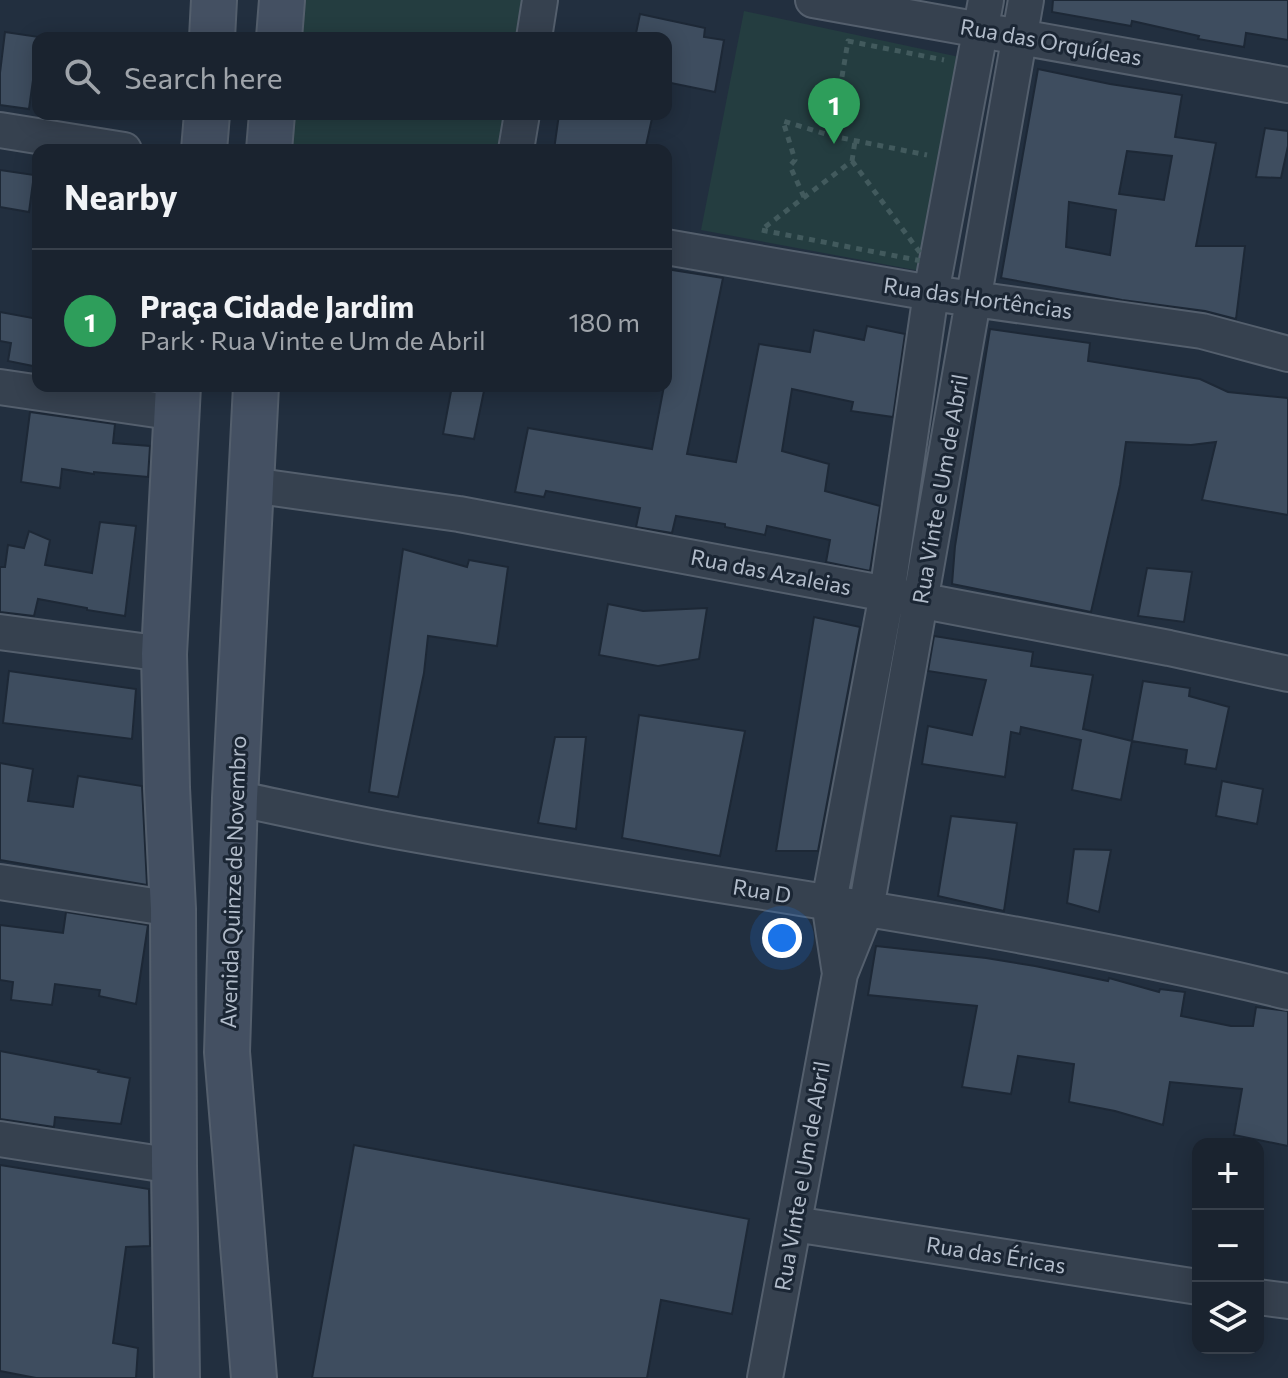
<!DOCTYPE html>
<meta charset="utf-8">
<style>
body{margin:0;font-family:Commissioner,sans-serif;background:#272f3b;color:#f1f3f6}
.controls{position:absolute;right:24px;bottom:24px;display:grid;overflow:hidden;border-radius:16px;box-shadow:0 4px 20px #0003}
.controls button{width:72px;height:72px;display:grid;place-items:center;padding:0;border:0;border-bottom:2px solid #38404b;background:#1a232f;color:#f1f3f6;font:40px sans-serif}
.you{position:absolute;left:782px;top:938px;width:28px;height:28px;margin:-20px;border:6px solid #fff;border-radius:50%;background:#1a73e8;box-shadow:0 0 0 12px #1a73e833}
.badge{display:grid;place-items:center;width:52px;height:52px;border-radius:50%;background:#2563eb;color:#fff;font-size:26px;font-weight:700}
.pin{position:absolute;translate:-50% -66px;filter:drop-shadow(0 2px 4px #0008)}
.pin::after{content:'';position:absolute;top:42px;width:28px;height:24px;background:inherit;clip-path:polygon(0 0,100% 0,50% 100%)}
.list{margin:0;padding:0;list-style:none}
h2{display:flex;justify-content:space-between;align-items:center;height:104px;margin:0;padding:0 32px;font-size:34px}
h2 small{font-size:26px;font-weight:400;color:#9fa4aa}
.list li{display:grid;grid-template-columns:52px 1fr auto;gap:24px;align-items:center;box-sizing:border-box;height:144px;padding:0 32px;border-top:2px solid #38404b}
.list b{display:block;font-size:30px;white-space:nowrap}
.list p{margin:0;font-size:26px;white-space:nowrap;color:#9fa4aa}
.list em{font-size:26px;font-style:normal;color:#9fa4aa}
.icon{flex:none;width:44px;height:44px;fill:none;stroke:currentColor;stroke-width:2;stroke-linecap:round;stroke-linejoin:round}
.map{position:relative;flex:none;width:1288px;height:1378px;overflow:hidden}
.search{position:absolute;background:#1a232f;box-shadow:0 4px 20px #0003;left:32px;top:32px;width:640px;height:88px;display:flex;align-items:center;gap:20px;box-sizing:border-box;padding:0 28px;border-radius:16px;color:#9fa4aa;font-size:30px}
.panel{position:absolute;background:#1a232f;box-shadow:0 4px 20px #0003;left:32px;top:144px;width:640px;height:248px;border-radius:16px}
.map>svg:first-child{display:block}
.green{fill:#243d40}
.building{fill:#3e4d5f;stroke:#1d2836;stroke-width:2;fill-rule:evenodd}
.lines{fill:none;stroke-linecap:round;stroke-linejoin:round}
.street-casing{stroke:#545f6d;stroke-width:38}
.secondary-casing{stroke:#545f6d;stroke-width:48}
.path{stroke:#425a5d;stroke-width:5;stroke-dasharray:6 6;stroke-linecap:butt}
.street{stroke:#36414f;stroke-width:34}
.secondary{stroke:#445062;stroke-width:44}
.labels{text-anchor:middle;stroke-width:6;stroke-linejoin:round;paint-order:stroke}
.street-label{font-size:22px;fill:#b2bcca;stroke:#1b2634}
</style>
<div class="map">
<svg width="1288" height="1378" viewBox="0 0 1288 1378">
<rect width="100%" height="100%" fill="#222f3f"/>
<path class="green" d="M 299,0 L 526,0 L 519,38 L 296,38 Z
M 744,11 L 964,58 L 931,273 L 701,230 Z
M 289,114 L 505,114 L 498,150 L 285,150 Z"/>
<path class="building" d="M 1053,0 L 1288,0 L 1288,40 L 1246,33 L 1244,47 L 1198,39 L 1199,36 L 1132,21 L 1131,26 L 1052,12 Z
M 640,14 L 705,28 L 704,37 L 724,40 L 715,92 L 666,82 L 666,38 L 635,38 Z
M 5,32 L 39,37 L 29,109 L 0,105 L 0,73 Z
M 1038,69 L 1110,84 L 1182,95 L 1175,137 L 1216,143 L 1196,246 L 1245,246 L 1236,319 L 1205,311 L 1122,300 L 1001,278 ZM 1127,151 L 1172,156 L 1164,200 L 1119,194 ZM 1069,202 L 1116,210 L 1110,255 L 1066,247 Z
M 559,114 L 653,114 L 645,150 L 554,150 Z
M 1265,128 L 1288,131 L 1288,146 L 1281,178 L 1256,177 Z
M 0,170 L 34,175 L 29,212 L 0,207 Z
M 666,269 L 723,278 L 687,454 L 736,462 L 759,344 L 810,352 L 814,330 L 864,340 L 867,326 L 905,334 L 893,417 L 851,411 L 853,402 L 792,389 L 782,451 L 829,464 L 825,491 L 880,506 L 870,571 L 826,562 L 830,540 L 767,526 L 765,535 L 725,527 L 725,524 L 676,516 L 672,533 L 636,527 L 640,508 L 546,491 L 544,497 L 515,492 L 528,428 L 652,449 L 664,386 L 666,386 Z
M 0,312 L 38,319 L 38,367 L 8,361 L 11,343 L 0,341 Z
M 990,329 L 1090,343 L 1088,361 L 1200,379 L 1228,392 L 1288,398 L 1288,515 L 1202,500 L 1216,442 L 1191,445 L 1126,442 L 1120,485 L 1091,612 L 952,584 L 955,546 Z
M 452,386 L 485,386 L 474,439 L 443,434 Z
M 30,412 L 115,424 L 113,443 L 150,446 L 148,477 L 94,472 L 94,474 L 62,469 L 60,488 L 21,482 Z
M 100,522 L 136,526 L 125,616 L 87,610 L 87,608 L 38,599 L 34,616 L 0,612 L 0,567 L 5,567 L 8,545 L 24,548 L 29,531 L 50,540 L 45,565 L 92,573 Z
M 403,549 L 467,567 L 469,560 L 508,567 L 497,646 L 428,636 L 424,673 L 398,797 L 369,792 Z
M 1147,568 L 1192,572 L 1184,622 L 1138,616 Z
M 608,604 L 643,611 L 707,608 L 699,659 L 658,666 L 599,655 Z
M 814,617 L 860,627 L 818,851 L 776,851 Z
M 934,636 L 1033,652 L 1031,666 L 1093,675 L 1083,729 L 1132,741 L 1121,800 L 1072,790 L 1081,740 L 1021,727 L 1020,734 L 1011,732 L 1005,777 L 922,764 L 928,726 L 972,735 L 986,680 L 928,671 Z
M 9,671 L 136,689 L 132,739 L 3,723 Z
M 1143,681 L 1190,688 L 1189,696 L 1229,707 L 1216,769 L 1185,764 L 1187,750 L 1132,741 Z
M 639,715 L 745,731 L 720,856 L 622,838 Z
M 555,737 L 586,737 L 576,829 L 538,823 Z
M 0,763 L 33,769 L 28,801 L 73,807 L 78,776 L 142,786 L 147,885 L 0,860 Z
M 1222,781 L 1263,789 L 1257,824 L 1216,816 Z
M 951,816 L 1017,823 L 1004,911 L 938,896 Z
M 1074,849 L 1111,850 L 1099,912 L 1067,903 Z
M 66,912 L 148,925 L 136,1004 L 99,996 L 100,990 L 55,984 L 52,1005 L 11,1000 L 13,982 L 0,980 L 0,925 L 63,933 Z
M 876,946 L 986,958 L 1035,966 L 1108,981 L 1109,978 L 1159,992 L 1160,989 L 1185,992 L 1181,1016 L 1231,1026 L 1253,1026 L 1256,1007 L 1288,1011 L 1288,1146 L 1234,1135 L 1242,1089 L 1170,1082 L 1163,1125 L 1115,1111 L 1069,1102 L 1074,1064 L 1018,1056 L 1011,1094 L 962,1087 L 977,1006 L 868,995 Z
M 0,1051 L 99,1070 L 98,1072 L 130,1078 L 121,1124 L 55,1117 L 54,1127 L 0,1119 Z
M 354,1145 L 749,1219 L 732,1314 L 661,1300 L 647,1378 L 312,1378 Z
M 0,1165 L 149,1189 L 150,1246 L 126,1247 L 113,1343 L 138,1348 L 136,1378 L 36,1378 L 0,1371 Z"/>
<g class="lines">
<defs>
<path id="street" d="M 813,0 L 1288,85
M 534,38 L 540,0
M 0,130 L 124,150
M 516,150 L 522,114
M 666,247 L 931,293 L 1202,331 L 1288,354
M 0,387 L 177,413
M 251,485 L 459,514 L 887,594 L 1169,648 L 1288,674
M 0,632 L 164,654
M 235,798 C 292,810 349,823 407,833 C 701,886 998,921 1288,992
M 0,882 L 173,909
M 840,974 L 829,902 L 887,594 L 931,293 L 986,0
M 0,1139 L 174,1166
M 794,1224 L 1198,1287
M 1258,1297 L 1288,1301
M 765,1378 L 840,974 L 866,909 L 1026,0"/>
<path id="secondary" d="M 212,38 L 214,0
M 279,38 L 282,0
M 204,150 L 207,114
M 269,150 L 272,114
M 177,1378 L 174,1166 L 173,909 L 167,788 L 164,654 L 178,386
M 254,1378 L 227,1052 L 235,798 L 256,386"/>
</defs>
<use href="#street" class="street-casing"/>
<use href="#secondary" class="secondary-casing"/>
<path class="path" d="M 832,136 L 848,41 L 944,60
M 852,161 L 927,262 L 761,230 Z
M 852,161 L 855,141
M 804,197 L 790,166 L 795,160 L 783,121 L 832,136 L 927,155"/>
<use href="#street" class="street"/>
<use href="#secondary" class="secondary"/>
</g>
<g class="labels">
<g class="street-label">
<text transform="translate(1051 42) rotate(10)" y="8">Rua das Orquídeas</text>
<text transform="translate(978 298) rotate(8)" y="8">Rua das Hortências</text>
<text transform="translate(940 489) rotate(-80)" y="8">Rua Vinte e Um de Abril</text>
<text transform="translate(771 572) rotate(11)" y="8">Rua das Azaleias</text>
<text transform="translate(233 882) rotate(-88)" y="8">Avenida Quinze de Novembro</text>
<text transform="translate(762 891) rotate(9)" y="8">Rua D</text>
<text transform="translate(802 1176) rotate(-80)" y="8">Rua Vinte e Um de Abril</text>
<text transform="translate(996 1255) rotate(9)" y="8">Rua das Éricas</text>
</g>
</g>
</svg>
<div class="controls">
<button>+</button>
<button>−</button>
<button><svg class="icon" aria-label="layers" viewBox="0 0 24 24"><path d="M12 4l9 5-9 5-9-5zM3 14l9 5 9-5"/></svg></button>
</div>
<div class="you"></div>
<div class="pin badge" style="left:834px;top:144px;background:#2e9e5b">1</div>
<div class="search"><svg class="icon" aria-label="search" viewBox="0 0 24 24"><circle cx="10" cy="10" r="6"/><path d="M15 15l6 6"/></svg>Search here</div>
<section class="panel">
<h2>Nearby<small></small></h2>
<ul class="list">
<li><span class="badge" style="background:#2e9e5b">1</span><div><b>Praça Cidade Jardim</b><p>Park · Rua Vinte e Um de Abril</p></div><em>180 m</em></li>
</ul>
</section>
</div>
